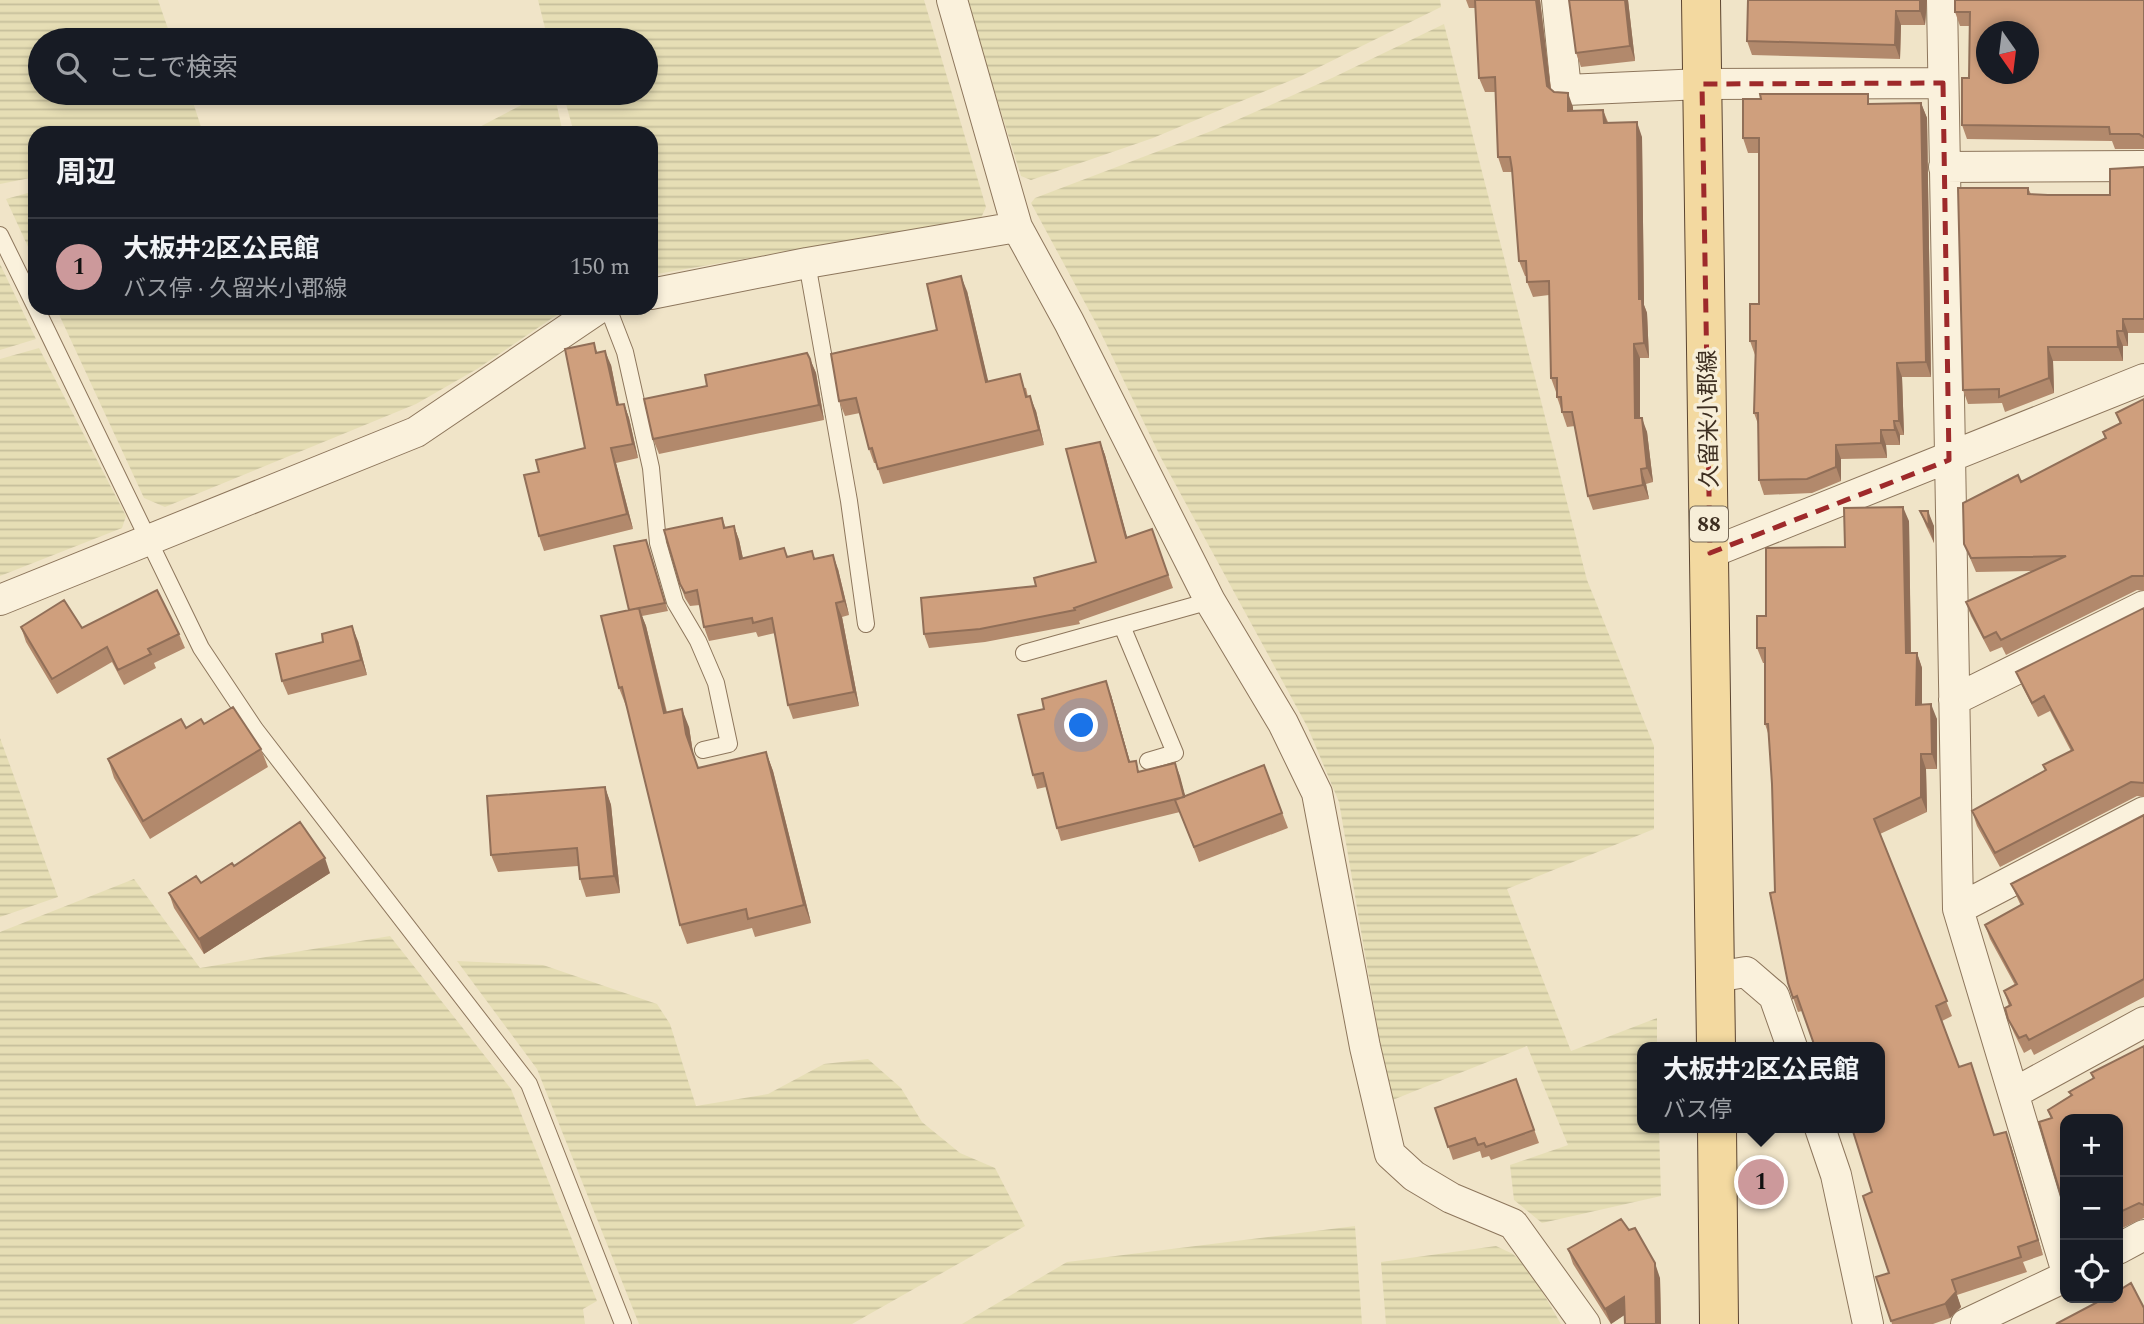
<!DOCTYPE html>
<html lang="ja">
<meta charset="utf-8">
<style>
body{margin:0;font-family:Spectral,"Noto Sans JP",serif;background:#242831;color:#f1f3f6}
.controls{position:absolute;right:21px;bottom:21px;display:grid;overflow:hidden;border-radius:14px;box-shadow:0 4px 10px #0003}
.controls button{width:63px;height:63px;display:grid;place-items:center;padding:0;border:0;border-bottom:2px solid #363941;background:#171b24;color:#f1f3f6;font:35px sans-serif}
.compass{position:absolute;left:1976px;top:21px;width:63px;height:63px;border-radius:50%;background:#171b24;box-shadow:0 4px 10px #0003;rotate:166deg}
.you{position:absolute;left:1082px;top:726px;width:24px;height:24px;margin:-18px;border:5px solid #fff;border-radius:50%;background:#1a73e8;box-shadow:0 0 0 10px #1a73e833}
.badge{display:grid;place-items:center;width:46px;height:46px;border-radius:50%;background:#cc999b;color:#111;font-size:23px;font-weight:700}
.pin{position:absolute;translate:-50% -50%;border:4px solid #fff;box-shadow:0 2px 7px #0006}
.popup{position:absolute;left:1637px;top:1042px;width:248px;height:91px;box-sizing:border-box;display:grid;place-content:center;border-radius:14px;background:#171b24;filter:drop-shadow(0 2px 5px #0005);font-size:23px;white-space:nowrap;color:#9ea1a6}
.popup b{font-size:26px;color:#f1f3f6}
.popup::after{content:'';position:absolute;left:50%;top:100%;margin-left:-14px;border:14px solid transparent;border-top-color:#171b24}
.list{margin:0;padding:0;list-style:none}
h2{display:flex;justify-content:space-between;align-items:center;height:91px;margin:0;padding:0 28px;font-size:30px}
h2 small{font-size:23px;font-weight:400;color:#9ea1a6}
.list li{display:grid;grid-template-columns:46px 1fr auto;gap:21px;align-items:center;box-sizing:border-box;height:98px;padding:0 28px;border-top:2px solid #363941}
.list b{display:block;font-size:26px;white-space:nowrap}
.list p{margin:0;font-size:23px;white-space:nowrap;color:#9ea1a6}
.list em{font-size:23px;font-style:normal;color:#9ea1a6}
.icon{flex:none;width:38px;height:38px;fill:none;stroke:currentColor;stroke-width:2;stroke-linecap:round;stroke-linejoin:round}
.map{position:relative;flex:none;width:2144px;height:1324px;overflow:hidden}
.search{position:absolute;background:#171b24;box-shadow:0 4px 10px #0003;left:28px;top:28px;width:630px;height:77px;display:flex;align-items:center;gap:18px;box-sizing:border-box;padding:0 24px;border-radius:38px;color:#9ea1a6;font-size:26px}
.panel{position:absolute;background:#171b24;box-shadow:0 4px 10px #0003;left:28px;top:126px;width:630px;height:189px;border-radius:21px}
.map>svg:first-child{display:block}
.farmland{fill:url(#farmland-rules)}
.lines{fill:none;stroke-linecap:round;stroke-linejoin:round}
.service-casing{stroke:#8d765c;stroke-width:18}
.minor-casing{stroke:#8d765c;stroke-width:32}
.primary-casing{stroke:#5b4430;stroke-width:40}
.service{stroke:#faf1dc;stroke-width:16}
.minor{stroke:#faf1dc;stroke-width:30}
.primary{stroke:#f3d9a0;stroke-width:38}
.wall{fill:#b2896c}
.shaded-wall{fill:#916f58}
.building{fill:#cf9f7d;stroke:#916f58;stroke-width:2;fill-rule:evenodd}
.marked{fill:none;stroke:#9e2a2b;stroke-width:5;stroke-dasharray:14 9;stroke-linejoin:round}
.labels{text-anchor:middle;stroke-width:7;stroke-linejoin:round;paint-order:stroke}
.shield{fill:#f7eed8;stroke:#756857;stroke-width:2}
.shield-label{font-size:21px;font-weight:bold;fill:#3d2e20}
.street-label{font-size:23px;fill:#3d2e20;stroke:#f7eed8}
</style>
<div class="map">
<svg width="2144" height="1324" viewBox="0 0 2144 1324">
<defs>
<pattern id="farmland-rules" width="6" height="5" patternUnits="userSpaceOnUse" patternTransform="scale(1.75)"><rect width="6" height="5" fill="#e6deb5"/><path d="M0 2.5h6" fill="none" stroke="#c6bf9b"/></pattern>
</defs>
<rect width="100%" height="100%" fill="#f0e4c8"/>
<path class="farmland" d="M 0,0 L 158,0 L 172,40 L 40,40 L 40,93 L 190,93 L 203,133 L 35,133 L 35,177 L 0,184 Z
M 538,0 L 924,0 L 986,207 L 981,218 L 651,275 L 651,133 L 574,133 L 563,93 L 646,93 L 646,40 L 548,40 Z
M 966,0 L 1440,0 L 1441,7 L 1299,77 L 1153,138 L 1031,180 L 1021,176 Z
M 1444,24 L 1587,580 L 1654,746 L 1654,829 L 1507,889 L 1571,1051 L 1657,1018 L 1657,1047 L 1642,1047 L 1642,1128 L 1659,1128 L 1661,1196 L 1542,1223 L 1514,1200 L 1510,1165 L 1568,1145 L 1527,1046 L 1390,1101 L 1339,802 L 1308,728 L 1160,456 L 1098,327 L 1031,203 L 1035,198 L 1214,130 L 1332,78 Z
M 535,93 L 554,93 L 563,133 L 468,133 L 535,98 Z
M 35,191 L 35,262 L 6,199 Z
M 0,264 L 36,339 L 0,350 Z
M 56,308 L 567,308 L 477,369 L 416,404 L 165,507 L 144,498 Z
M 39,348 L 126,516 L 122,528 L 0,576 L 0,359 Z
M 0,738 L 58,897 L 0,917 Z
M 134,879 L 200,968 L 390,936 L 511,1089 L 597,1301 L 583,1309 L 585,1324 L 0,1324 L 0,932 Z
M 457,961 L 543,965 L 657,1004 L 670,1024 L 696,1106 L 768,1094 L 824,1064 L 868,1059 L 901,1088 L 922,1122 L 960,1153 L 995,1168 L 1025,1226 L 852,1324 L 639,1324 L 537,1069 Z
M 1355,1226 L 1362,1324 L 962,1324 L 1067,1262 Z
M 1496,1246 L 1513,1254 L 1529,1269 L 1561,1324 L 1386,1324 L 1381,1262 Z"/>
<g class="lines">
<defs>
<path id="service" d="M 0,235 L 35,306
M 807,263 L 849,501 L 866,624
M 36,308 L 201,648 L 255,729 L 529,1084 L 623,1324
M 608,308 L 625,352 L 651,468 L 658,543 L 675,602 L 698,641 L 716,683 L 729,744 L 703,750
M 1122,626 L 1175,753 L 1148,761
M 1024,653 L 1210,601"/>
<path id="minor" d="M 952,0 L 1017,227 L 1069,322 L 1210,601 L 1283,723 L 1317,793 L 1365,1047 L 1390,1154 L 1414,1176 L 1451,1198 L 1513,1224 L 1585,1324
M 1557,0 L 1566,90 L 1702,84 L 1943,83
M 1942,0 L 1958,909 L 2065,1266
M 1944,167 L 2144,166
M 651,294 L 807,263 L 1017,227
M 1710,553 L 2144,379
M 0,600 L 416,432 L 599,308
M 1954,700 L 2144,606
M 1958,909 L 2144,812
M 1715,977 L 1746,972 L 1774,996 L 1792,1047
M 2014,1093 L 2144,1022
M 1820,1128 L 1836,1175 L 1868,1324
M 2118,1249 L 2144,1235
M 1966,1324 L 2065,1277"/>
<path id="primary" d="M 1701,0 L 1716,1047
M 1717,1128 L 1719,1324"/>
</defs>
<use href="#service" class="service-casing"/>
<use href="#minor" class="minor-casing"/>
<use href="#primary" class="primary-casing"/>
<use href="#service" class="service"/>
<use href="#minor" class="minor"/>
<use href="#primary" class="primary"/>
</g>
<path class="wall" d="M 1466,0 L 1540,0 L 1551,89 L 1573,107 L 1573,111 L 1603,110 L 1608,122 L 1642,137 L 1644,305 L 1647,313 L 1649,358 L 1640,358 L 1640,418 L 1647,432 L 1653,482 L 1646,484 L 1649,499 L 1593,510 L 1588,496 L 1575,426 L 1567,427 L 1557,397 L 1557,392 L 1556,392 L 1551,378 L 1549,295 L 1533,297 L 1527,282 L 1527,276 L 1525,276 L 1519,261 L 1512,172 L 1503,172 L 1498,157 L 1496,92 L 1485,92 L 1479,78 L 1476,8 L 1469,8 Z
M 1569,0 L 1628,0 L 1635,61 L 1581,67 L 1576,53 Z
M 1748,0 L 1927,0 L 1925,25 L 1901,25 L 1900,59 L 1752,55 L 1747,41 Z
M 2144,0 L 2144,149 L 2115,149 L 2112,141 L 1967,139 L 1962,125 L 1969,78 L 1970,26 L 1960,26 L 1955,12 Z
M 1921,103 L 1927,118 L 1931,377 L 1902,377 L 1904,435 L 1900,435 L 1900,445 L 1886,445 L 1887,458 L 1841,459 L 1841,481 L 1812,493 L 1764,495 L 1759,480 L 1758,424 L 1754,413 L 1755,355 L 1750,341 L 1759,304 L 1759,153 L 1748,153 L 1743,138 L 1872,104 Z
M 2144,167 L 2144,333 L 2128,333 L 2128,346 L 2123,346 L 2123,361 L 2053,361 L 2054,393 L 2005,412 L 2002,403 L 1968,404 L 1963,390 L 2028,188 L 2031,194 L 2048,195 L 2110,195 Z
M 967,291 L 988,382 L 1026,388 L 1028,397 L 1036,411 L 1044,445 L 883,484 L 876,463 L 874,463 L 869,449 L 860,413 L 845,416 L 839,401 L 937,330 Z
M 594,343 L 597,352 L 611,365 L 619,405 L 624,404 L 629,418 L 638,458 L 616,463 L 633,529 L 544,551 L 539,536 L 539,472 L 585,448 Z
M 810,359 L 816,373 L 824,420 L 659,454 L 653,439 L 707,386 Z
M 2144,399 L 2144,591 L 2137,590 L 2006,655 L 2002,647 L 1990,652 L 1971,616 L 1966,602 L 2032,571 L 1976,572 L 1964,544 L 2021,482 L 2105,438 L 2103,432 L 2120,424 L 2116,413 Z
M 1100,442 L 1105,455 L 1127,538 L 1152,529 L 1173,588 L 1079,621 L 1080,624 L 985,642 L 929,648 L 924,634 L 1096,562 Z
M 1920,511 L 1934,526 L 1934,543 L 1926,526 Z
M 722,518 L 726,528 L 734,526 L 739,540 L 743,558 L 788,557 L 812,551 L 815,559 L 838,569 L 849,615 L 842,617 L 859,706 L 793,719 L 788,705 L 775,633 L 758,637 L 756,632 L 709,641 L 704,627 L 700,605 L 690,606 L 685,598 L 680,584 Z
M 1909,521 L 1911,653 L 1917,653 L 1922,668 L 1922,705 L 1937,719 L 1937,769 L 1926,769 L 1927,812 L 1880,834 L 1952,1016 L 1942,1021 L 1959,1067 L 1976,1078 L 1994,1135 L 2011,1146 L 2043,1255 L 2023,1262 L 2027,1272 L 1957,1295 L 1961,1307 L 1950,1318 L 1933,1324 L 1892,1324 L 1876,1277 L 1889,1273 L 1872,1192 L 1880,1128 L 1802,1011 L 1798,1012 L 1788,983 L 1775,892 L 1772,784 L 1769,736 L 1765,724 L 1765,663 L 1763,663 L 1757,648 L 1766,616 L 1845,547 Z
M 646,540 L 668,611 L 642,616 L 646,626 L 667,712 L 689,727 L 693,753 L 698,768 L 766,752 L 773,771 L 811,923 L 755,937 L 752,928 L 687,944 L 680,925 L 627,706 L 626,706 L 619,688 L 629,610 Z
M 2144,608 L 2144,797 L 2137,796 L 2000,867 L 1977,826 L 1972,811 L 2045,771 L 2043,765 L 2071,751 L 2050,711 L 2038,717 L 2022,686 L 2016,672 Z
M 21,627 L 82,628 L 179,634 L 185,648 L 154,663 L 156,668 L 124,685 L 112,662 L 57,694 L 26,642 Z
M 358,641 L 367,675 L 288,695 L 282,681 Z
M 1111,695 L 1130,762 L 1140,772 L 1175,763 L 1185,796 L 1264,765 L 1288,828 L 1199,862 L 1180,812 L 1061,841 L 1057,828 L 1046,787 L 1037,789 L 1033,775 Z
M 204,724 L 261,749 L 268,767 L 150,839 L 114,778 L 108,759 L 186,728 Z
M 605,787 L 611,805 L 620,893 L 586,897 L 580,879 L 578,866 L 498,872 L 491,855 Z
M 2144,815 L 2144,997 L 2034,1055 L 2031,1049 L 2024,1053 L 2014,1033 L 2008,1019 L 2009,1006 L 2004,991 L 2015,985 L 1990,939 L 1985,925 L 2021,906 L 2011,884 Z
M 234,866 L 330,873 L 204,954 L 174,908 L 169,893 L 201,883 Z
M 2144,1046 L 2144,1218 L 2118,1230 L 2118,1119 L 2051,1118 L 2048,1110 L 2071,1095 L 2069,1092 L 2093,1079 L 2091,1073 Z
M 1516,1079 L 1539,1143 L 1491,1160 L 1489,1156 L 1482,1158 L 1480,1151 L 1453,1160 L 1435,1108 Z
M 1568,1249 L 1660,1278 L 1661,1324 L 1625,1324 L 1624,1315 L 1611,1324 L 1573,1264 Z"/>
<path class="shaded-wall" d="M 1536,0 L 1540,0 L 1552,100 L 1547,86 Z
M 1625,0 L 1628,0 L 1635,61 L 1630,46 Z
M 1920,0 L 1927,0 L 1925,25 L 1920,11 Z
M 1896,11 L 1901,25 L 1900,59 L 1895,45 Z
M 1568,93 L 1573,107 L 1573,125 L 1568,111 Z
M 1921,103 L 1927,118 L 1931,377 L 1926,362 Z
M 1603,110 L 1608,125 L 1604,123 Z
M 1637,122 L 1642,137 L 1644,305 L 1647,313 L 1649,358 L 1644,343 L 1639,299 Z
M 961,276 L 967,291 L 992,397 L 986,382 Z
M 2123,319 L 2128,333 L 2128,346 L 2123,331 Z
M 2117,331 L 2123,346 L 2123,361 L 2118,347 Z
M 1634,344 L 1640,358 L 1640,432 L 1635,418 Z
M 2048,347 L 2053,361 L 2054,393 L 2049,378 Z
M 605,351 L 611,365 L 622,420 L 617,405 Z
M 810,359 L 816,373 L 824,420 L 819,405 Z
M 1897,363 L 1902,377 L 1904,435 L 1899,421 Z
M 1030,396 L 1036,411 L 1044,445 L 1039,430 Z
M 624,404 L 629,418 L 638,458 L 633,444 Z
M 1642,418 L 1647,432 L 1653,482 L 1647,468 Z
M 1894,421 L 1900,435 L 1900,445 L 1895,430 Z
M 1881,430 L 1886,445 L 1887,458 L 1881,443 Z
M 1100,442 L 1105,455 L 1131,551 L 1126,538 Z
M 1836,445 L 1841,459 L 1841,481 L 1836,467 Z
M 611,448 L 616,463 L 633,529 L 627,514 Z
M 1641,469 L 1646,484 L 1649,499 L 1643,485 Z
M 1903,507 L 1909,521 L 1911,668 L 1906,653 Z
M 1928,511 L 1934,526 L 1934,543 L 1929,528 Z
M 734,526 L 739,540 L 746,573 L 740,559 Z
M 833,555 L 838,569 L 849,615 L 844,601 Z
M 836,603 L 842,617 L 859,706 L 854,692 Z
M 639,608 L 646,626 L 671,732 L 664,713 Z
M 352,626 L 358,641 L 367,675 L 361,660 Z
M 1917,653 L 1922,668 L 1922,719 L 1916,705 Z
M 1106,681 L 1111,695 L 1134,776 L 1129,762 Z
M 1931,704 L 1937,719 L 1937,769 L 1932,754 Z
M 682,709 L 689,727 L 693,753 L 686,734 Z
M 766,752 L 773,771 L 811,923 L 804,905 Z
M 1921,754 L 1926,769 L 1927,812 L 1921,797 Z
M 1175,763 L 1180,776 L 1189,810 L 1184,797 Z
M 605,787 L 611,805 L 620,893 L 614,876 Z
M 325,858 L 330,873 L 204,954 L 199,939 Z
M 2006,1132 L 2011,1146 L 2043,1255 L 2038,1240 Z
M 1655,1263 L 1660,1278 L 1661,1324 L 1656,1324 Z
M 1952,1280 L 1961,1307 L 1950,1318 L 1945,1304 Z
M 1624,1297 L 1629,1312 L 1611,1324 L 1605,1309 Z"/>
<path class="building" d="M 1475,0 L 1536,0 L 1547,86 L 1554,92 L 1568,93 L 1568,111 L 1603,110 L 1604,123 L 1637,122 L 1639,299 L 1642,299 L 1644,343 L 1634,344 L 1635,418 L 1642,418 L 1647,468 L 1641,469 L 1643,485 L 1588,496 L 1572,412 L 1562,412 L 1561,397 L 1557,397 L 1557,378 L 1551,378 L 1549,281 L 1527,282 L 1526,261 L 1519,261 L 1512,169 L 1510,157 L 1498,157 L 1495,77 L 1479,78 Z
M 1569,0 L 1625,0 L 1630,46 L 1576,53 Z
M 1748,0 L 1920,0 L 1920,11 L 1896,11 L 1895,45 L 1747,41 Z
M 1955,0 L 2144,0 L 2144,137 L 2139,134 L 2110,134 L 2109,127 L 1962,125 L 1962,78 L 1969,78 L 1970,12 L 1955,12 ZM 1986,32 L 2028,32 L 2028,74 L 1986,74 Z
M 1760,94 L 1868,94 L 1868,104 L 1921,103 L 1926,362 L 1897,363 L 1899,421 L 1894,421 L 1895,430 L 1881,430 L 1881,443 L 1836,445 L 1836,467 L 1807,479 L 1759,480 L 1758,413 L 1754,413 L 1756,341 L 1750,341 L 1750,304 L 1759,304 L 1759,138 L 1743,138 L 1743,99 L 1761,99 Z
M 2144,167 L 2144,319 L 2123,319 L 2123,331 L 2117,331 L 2118,347 L 2048,347 L 2049,378 L 1999,397 L 1999,389 L 1963,390 L 1958,188 L 2028,188 L 2028,194 L 2048,195 L 2110,195 L 2110,169 Z
M 961,276 L 986,382 L 1020,374 L 1026,397 L 1030,396 L 1039,430 L 878,469 L 872,448 L 869,449 L 856,398 L 839,401 L 831,354 L 937,330 L 927,284 Z
M 594,343 L 596,353 L 605,351 L 617,405 L 624,404 L 633,444 L 611,448 L 627,514 L 539,536 L 524,475 L 539,472 L 536,460 L 585,448 L 565,349 Z
M 807,353 L 810,359 L 819,405 L 653,439 L 644,399 L 707,386 L 705,375 Z
M 2144,399 L 2144,576 L 2132,576 L 2001,640 L 1996,632 L 1984,638 L 1966,602 L 2066,556 L 1971,558 L 1964,544 L 1963,503 L 2018,475 L 2021,482 L 2106,438 L 2103,432 L 2121,423 L 2116,413 Z
M 1100,442 L 1126,538 L 1152,529 L 1168,575 L 1074,608 L 1075,610 L 980,629 L 924,634 L 921,598 L 1036,586 L 1034,578 L 1096,562 L 1066,449 Z
M 1903,507 L 1906,653 L 1917,653 L 1916,705 L 1931,704 L 1932,754 L 1921,754 L 1921,797 L 1874,819 L 1947,1001 L 1936,1006 L 1959,1067 L 1971,1063 L 1994,1135 L 2006,1132 L 2038,1240 L 2018,1247 L 2021,1257 L 1952,1280 L 1956,1292 L 1945,1304 L 1891,1321 L 1876,1277 L 1889,1273 L 1863,1196 L 1872,1192 L 1852,1128 L 1880,1128 L 1880,1047 L 1815,1047 L 1797,996 L 1793,998 L 1788,983 L 1770,893 L 1775,892 L 1772,784 L 1768,724 L 1765,724 L 1765,648 L 1757,648 L 1757,616 L 1766,616 L 1766,548 L 1845,547 L 1844,508 Z
M 1920,511 L 1928,511 L 1929,528 Z
M 722,518 L 724,528 L 734,526 L 740,559 L 784,548 L 787,557 L 812,551 L 814,559 L 833,555 L 844,601 L 836,603 L 854,692 L 788,705 L 772,618 L 753,623 L 752,618 L 704,627 L 697,590 L 685,593 L 680,584 L 664,530 Z
M 646,540 L 665,603 L 629,610 L 614,546 Z
M 157,590 L 179,634 L 148,649 L 151,654 L 118,670 L 107,647 L 52,679 L 21,627 L 64,600 L 82,628 Z
M 639,608 L 664,713 L 682,709 L 686,734 L 698,768 L 766,752 L 804,905 L 748,919 L 746,909 L 680,925 L 622,687 L 619,688 L 601,616 Z
M 2144,608 L 2144,783 L 2131,782 L 1995,853 L 1972,811 L 2046,770 L 2043,765 L 2073,750 L 2044,696 L 2032,703 L 2016,672 Z
M 352,626 L 361,660 L 282,681 L 276,654 L 323,642 L 322,634 Z
M 1106,681 L 1129,762 L 1136,761 L 1138,772 L 1175,763 L 1184,797 L 1057,828 L 1043,773 L 1033,775 L 1018,715 L 1044,709 L 1042,699 Z
M 233,707 L 261,749 L 143,821 L 108,759 L 181,719 L 186,728 L 201,719 L 204,724 Z
M 1264,765 L 1282,813 L 1194,847 L 1175,800 Z
M 605,787 L 614,876 L 580,879 L 577,848 L 491,855 L 487,796 Z
M 2144,815 L 2144,979 L 2029,1040 L 2026,1035 L 2019,1038 L 2008,1019 L 2005,1008 L 2011,1005 L 2004,991 L 2017,984 L 1985,925 L 2023,904 L 2011,884 Z
M 300,822 L 325,858 L 199,939 L 169,893 L 196,876 L 201,883 L 232,863 L 234,866 Z
M 2144,1046 L 2144,1205 L 2139,1203 L 2118,1213 L 2118,1119 L 2065,1119 L 2065,1209 L 2039,1122 L 2052,1118 L 2048,1110 L 2072,1095 L 2069,1092 L 2094,1078 L 2091,1073 Z
M 1516,1079 L 1534,1130 L 1486,1147 L 1484,1143 L 1478,1145 L 1475,1138 L 1448,1147 L 1435,1108 Z
M 1621,1219 L 1629,1230 L 1635,1228 L 1655,1263 L 1656,1324 L 1625,1324 L 1624,1297 L 1605,1309 L 1568,1249 Z
M 2131,1283 L 2144,1308 L 2144,1324 L 2056,1324 L 2105,1298 L 2118,1298 L 2118,1291 Z"/>
<path class="marked" d="M 1943,83 L 1949,460 L 1710,553 L 1702,84 Z"/>
<g class="labels">
<rect class="shield" x="1690" y="506.5" width="38" height="35" rx="5"/>
<g class="shield-label">
<text x="1709" y="531">88</text>
</g>
<g class="street-label">
<text transform="translate(1708 419) rotate(-91)" y="8">久留米小郡線</text>
</g>
</g>
</svg>
<div class="controls">
<button>+</button>
<button>−</button>
<button><svg class="icon" aria-label="locate" viewBox="0 0 24 24"><circle cx="12" cy="12" r="6"/><path d="M12 2v4M12 18v4M2 12h4M18 12h4"/></svg></button>
</div>
<svg class="compass" viewBox="-18 -18 36 36"><path d="M0-13l5 13h-10z" fill="#e53935"/><path d="M0 13l5-13h-10z" fill="#9ea1a6"/></svg>
<div class="you"></div>
<div class="pin badge" style="left:1761px;top:1182px">1</div>
<div class="popup"><b>大板井2区公民館</b>バス停</div>
<div class="search"><svg class="icon" aria-label="search" viewBox="0 0 24 24"><circle cx="10" cy="10" r="6"/><path d="M15 15l6 6"/></svg>ここで検索</div>
<section class="panel">
<h2>周辺<small></small></h2>
<ul class="list">
<li><span class="badge">1</span><div><b>大板井2区公民館</b><p>バス停 · 久留米小郡線</p></div><em>150 m</em></li>
</ul>
</section>
</div>
